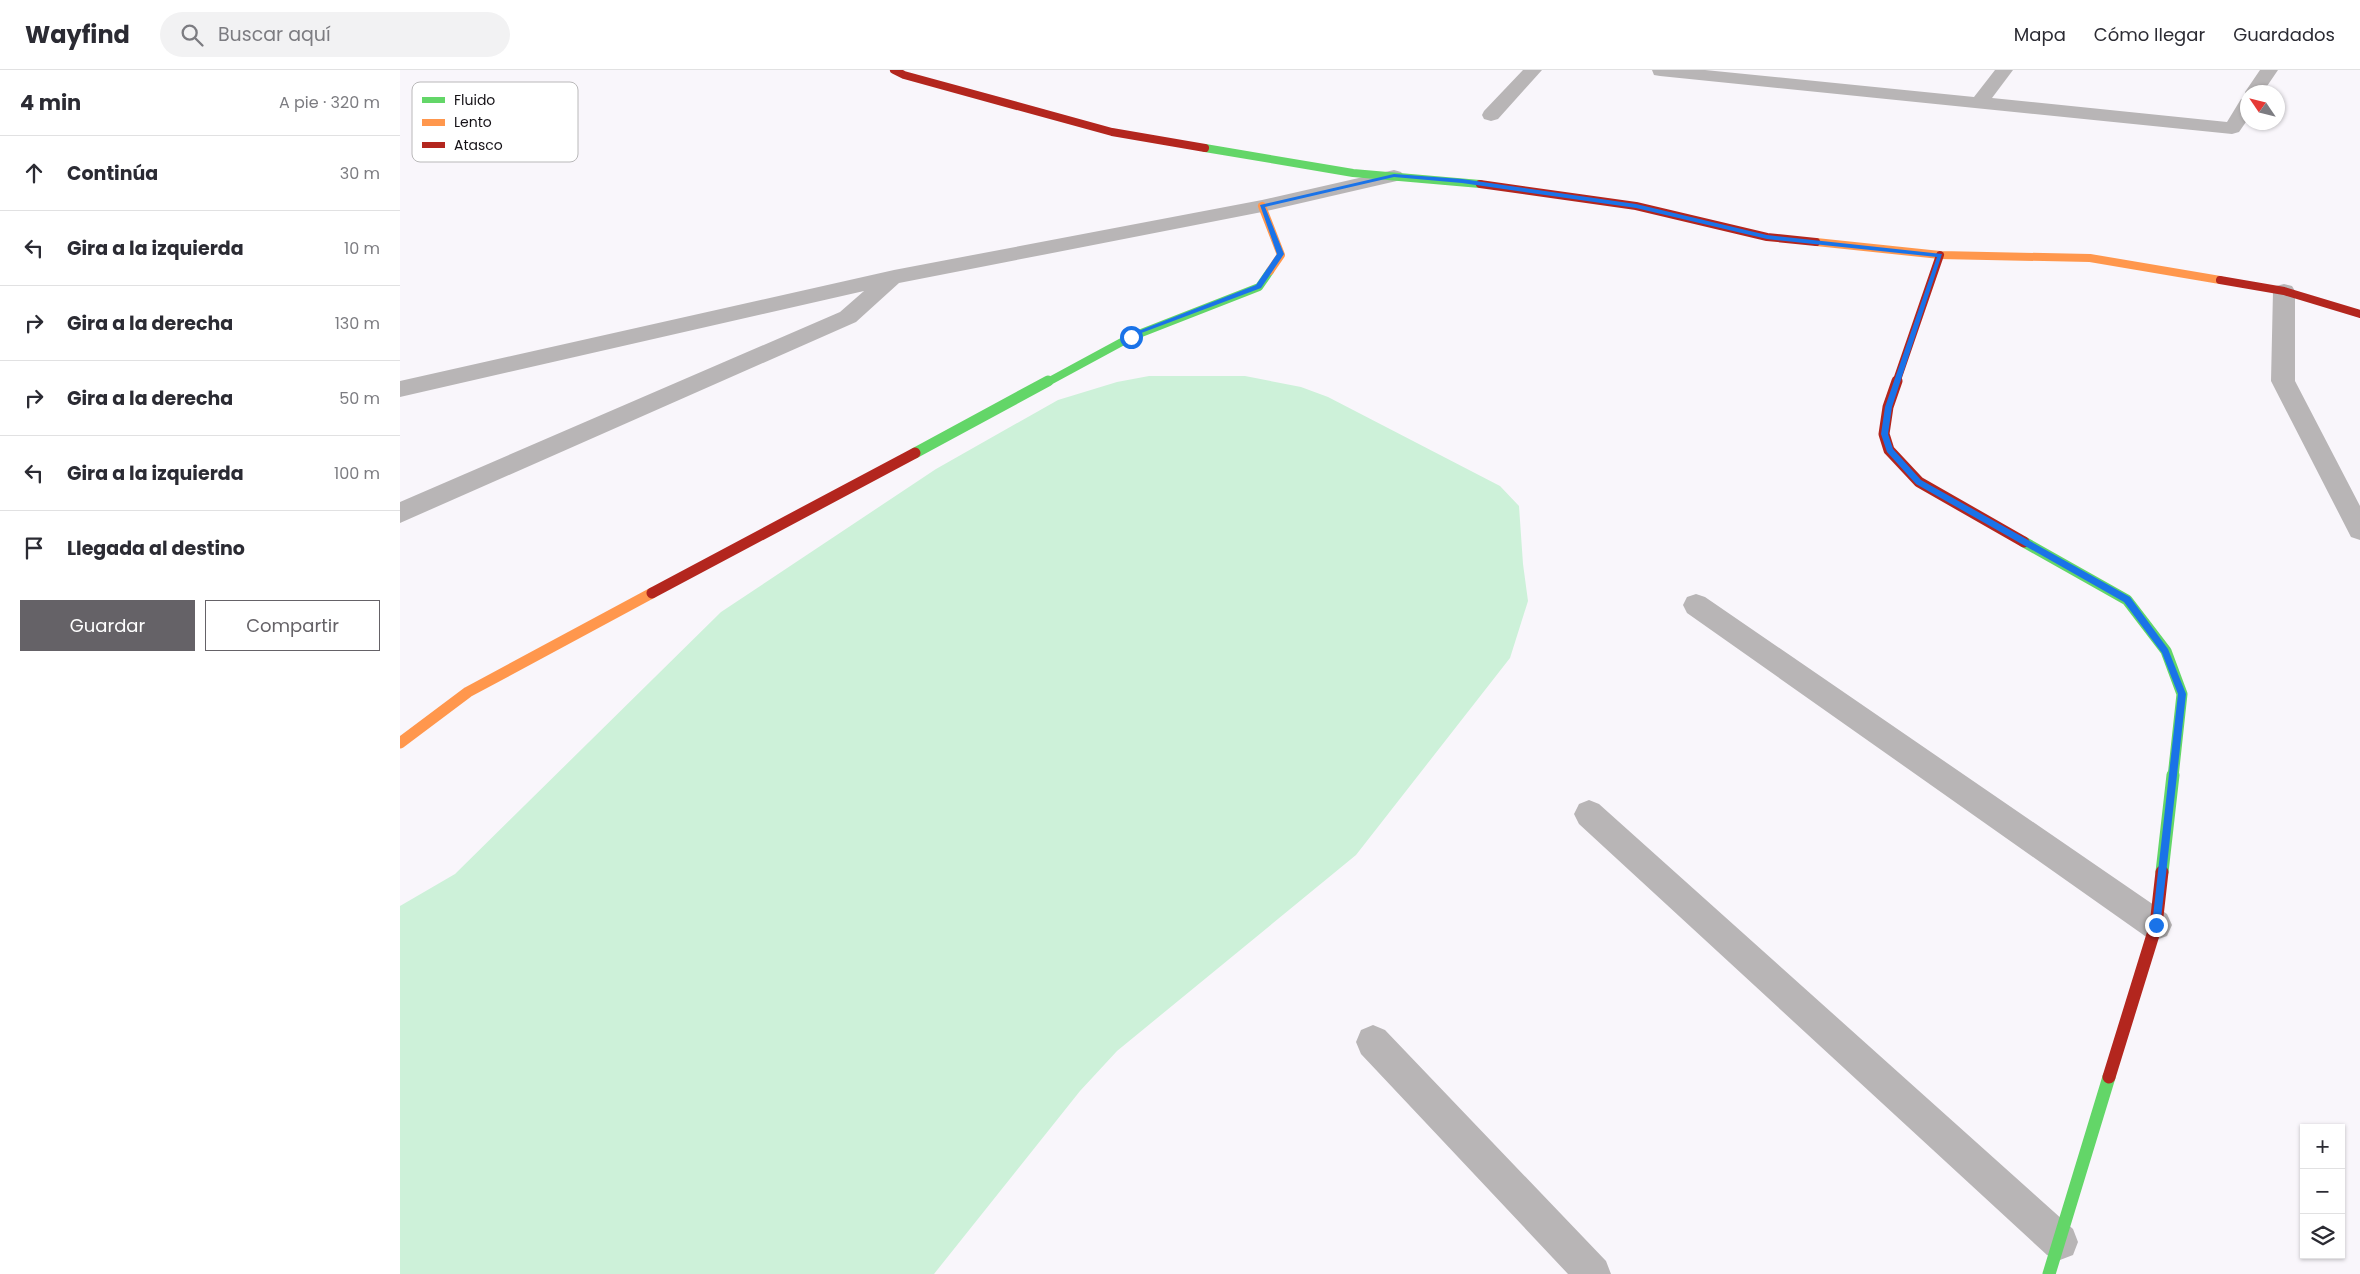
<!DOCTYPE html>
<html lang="es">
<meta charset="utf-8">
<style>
body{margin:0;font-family:Poppins,sans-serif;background:#f2f2f3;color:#2b2b33}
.controls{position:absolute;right:15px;bottom:15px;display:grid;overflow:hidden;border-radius:0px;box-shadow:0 1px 4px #0004}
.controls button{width:45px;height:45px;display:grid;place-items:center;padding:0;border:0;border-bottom:1px solid #e1e1e2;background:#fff;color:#2b2b33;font:25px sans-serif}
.compass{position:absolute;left:1840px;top:15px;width:45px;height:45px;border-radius:50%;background:#fff;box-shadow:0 1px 4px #0004;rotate:305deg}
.stop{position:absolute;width:15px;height:15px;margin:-11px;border:4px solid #1a73e8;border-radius:50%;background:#fff}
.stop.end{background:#1a73e8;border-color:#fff;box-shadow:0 1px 5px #0008}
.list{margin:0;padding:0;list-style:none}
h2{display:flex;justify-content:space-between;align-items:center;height:65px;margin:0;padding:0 20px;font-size:21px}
h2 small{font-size:16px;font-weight:400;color:#7c7c81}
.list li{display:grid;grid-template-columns:32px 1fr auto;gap:15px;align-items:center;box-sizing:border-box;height:75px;padding:0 20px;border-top:1px solid #e1e1e2}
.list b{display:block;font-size:19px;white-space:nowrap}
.list em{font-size:16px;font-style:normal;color:#7c7c81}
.actions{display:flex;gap:10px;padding:15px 20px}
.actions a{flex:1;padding:11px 0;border:1px solid #656267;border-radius:0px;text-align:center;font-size:18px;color:#656267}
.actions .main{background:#656267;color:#fff}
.icon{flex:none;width:28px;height:28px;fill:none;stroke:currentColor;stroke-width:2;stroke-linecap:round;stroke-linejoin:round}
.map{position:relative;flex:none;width:1960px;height:1204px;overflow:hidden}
header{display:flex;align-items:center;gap:30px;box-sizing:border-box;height:70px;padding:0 25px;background:#fff;border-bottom:1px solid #e1e1e2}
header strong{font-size:24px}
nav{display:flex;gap:28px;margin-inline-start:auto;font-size:18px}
.search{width:350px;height:45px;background:#f2f2f3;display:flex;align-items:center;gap:12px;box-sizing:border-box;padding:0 18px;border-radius:28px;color:#7c7c81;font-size:19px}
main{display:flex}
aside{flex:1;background:#fff}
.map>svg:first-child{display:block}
.green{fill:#cdf1d9}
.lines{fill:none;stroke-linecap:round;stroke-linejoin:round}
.street{fill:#b8b5b6;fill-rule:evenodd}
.fast-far2{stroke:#63d668;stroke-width:8}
.fast-far1{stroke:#63d668;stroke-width:11}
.fast{stroke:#63d668;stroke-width:13}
.slow-far1{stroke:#ff974d;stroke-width:8}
.slow{stroke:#ff974d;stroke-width:11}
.jam-far2{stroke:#b3261e;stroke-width:8}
.jam-far1{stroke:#b3261e;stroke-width:11}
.jam{stroke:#b3261e;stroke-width:13}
.route{fill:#1a73e8}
.key{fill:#fff;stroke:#b9b8b9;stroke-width:1}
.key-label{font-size:14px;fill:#151217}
</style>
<header>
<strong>Wayfind</strong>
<div class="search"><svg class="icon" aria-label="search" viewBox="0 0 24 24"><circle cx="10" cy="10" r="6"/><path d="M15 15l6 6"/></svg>Buscar aquí</div>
<nav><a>Mapa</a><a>Cómo llegar</a><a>Guardados</a></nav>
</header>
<main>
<aside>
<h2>4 min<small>A pie · 320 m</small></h2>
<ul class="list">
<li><svg class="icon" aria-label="ahead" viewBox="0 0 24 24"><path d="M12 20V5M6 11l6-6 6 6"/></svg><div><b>Continúa</b></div><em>30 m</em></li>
<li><svg class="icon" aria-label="left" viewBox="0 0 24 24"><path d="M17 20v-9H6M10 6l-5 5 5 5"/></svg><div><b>Gira a la izquierda</b></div><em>10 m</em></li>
<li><svg class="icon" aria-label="right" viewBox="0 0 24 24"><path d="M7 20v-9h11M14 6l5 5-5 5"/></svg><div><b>Gira a la derecha</b></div><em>130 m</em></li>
<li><svg class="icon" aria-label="right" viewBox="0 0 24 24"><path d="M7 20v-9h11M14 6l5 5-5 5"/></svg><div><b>Gira a la derecha</b></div><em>50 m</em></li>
<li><svg class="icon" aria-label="left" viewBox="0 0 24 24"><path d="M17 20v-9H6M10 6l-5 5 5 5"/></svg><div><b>Gira a la izquierda</b></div><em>100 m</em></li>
<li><svg class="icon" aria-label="arrive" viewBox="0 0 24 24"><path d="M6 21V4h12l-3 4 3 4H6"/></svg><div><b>Llegada al destino</b></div></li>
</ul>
<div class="actions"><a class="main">Guardar</a><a>Compartir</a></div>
</aside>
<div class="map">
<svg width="1960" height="1204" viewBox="0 0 1960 1204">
<rect width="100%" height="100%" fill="#f9f6fb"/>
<path class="green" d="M 749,306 L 845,306 L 901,317 L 928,327 L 1100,416 L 1119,436 L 1123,494 L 1128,531 L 1110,588 L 956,785 L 717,981 L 680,1021 L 534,1204 L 0,1204 L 0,836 L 55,804 L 321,542 L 536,399 L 658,330 L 717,312 Z"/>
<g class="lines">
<path class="street" d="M 1123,0 L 1142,0 L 1098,49 L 1091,51 L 1084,49 L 1082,45 L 1084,41 Z
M 1252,0 L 1305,0 L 1574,27 L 1595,0 L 1613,0 L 1592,28 L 1827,52 L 1841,29 L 1848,28 L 1848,49 L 1839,62 L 1832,64 L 1260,6 L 1254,5 Z
M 1860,0 L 1878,0 L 1863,22 L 1848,22 L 1847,26 L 1845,22 Z
M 994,100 L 1001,102 L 1004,106 L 1001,110 L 862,142 L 499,213 L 456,252 L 0,453 L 0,432 L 440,242 L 464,221 L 0,327 L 0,311 L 494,200 L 862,130 Z
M 1884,214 L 1892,216 L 1895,221 L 1895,311 L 1960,436 L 1960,470 L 1951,467 L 1871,311 L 1873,221 L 1876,216 Z
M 1296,524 L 1305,527 L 1767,844 L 1772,855 L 1767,866 L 1756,870 L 1745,866 L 1287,543 L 1283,535 L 1287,527 Z
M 1189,730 L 1199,734 L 1673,1159 L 1678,1172 L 1673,1185 L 1660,1190 L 1647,1185 L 1179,754 L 1174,744 L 1179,734 Z
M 973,955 L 985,960 L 1206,1191 L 1211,1204 L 1168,1204 L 961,984 L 956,972 L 961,960 Z"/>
<path class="fast-far2" d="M 805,78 L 953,103 L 1080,114
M 646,313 L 731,267 L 859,217 L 870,201"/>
<path class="fast-far1" d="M 515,383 L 648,311
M 1624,472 L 1727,530 L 1766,581 L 1782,624 L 1773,707"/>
<path class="fast" d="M 1762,802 L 1773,705
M 1649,1204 L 1709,1007"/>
<path class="slow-far1" d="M 862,136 L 881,185 L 870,201
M 1416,172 L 1540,185 L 1690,188 L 1820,210"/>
<path class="slow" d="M 0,673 L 68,622 L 252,523"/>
<path class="jam-far2" d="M 494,0 L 504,5 L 712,62 L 805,78
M 1080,114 L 1236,136 L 1367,167 L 1416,172
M 1820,210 L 1884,221 L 1960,244
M 1496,313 L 1540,185"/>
<path class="jam-far1" d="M 1497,311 L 1488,337 L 1484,364 L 1489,380 L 1519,412 L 1624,472
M 252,523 L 515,383"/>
<path class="jam" d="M 1709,1007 L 1756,855 L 1762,802"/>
</g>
<path class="route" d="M 994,104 L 1062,109 L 1236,134 L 1367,165 L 1542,184 L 1492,337 L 1488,364 L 1493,379 L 1521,410 L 1730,527 L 1768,579 L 1786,624 L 1760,858 L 1756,860 L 1752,855 L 1778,624 L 1762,583 L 1724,532 L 1516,414 L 1487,382 L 1481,364 L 1485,337 L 1537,187 L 1367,169 L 1236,138 L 1062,113 L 994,107 L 865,137 L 884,184 L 861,218 L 728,268 L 728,265 L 856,215 L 877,184 L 860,135 Z"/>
<rect x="12" y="12" width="166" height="80" rx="8" class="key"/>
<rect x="22" y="27" width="23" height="6" fill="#63d668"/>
<rect x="22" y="49" width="23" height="7" fill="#ff974d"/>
<rect x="22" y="72" width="23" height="6" fill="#b3261e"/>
<g class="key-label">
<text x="54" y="35">Fluido</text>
<text x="54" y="57">Lento</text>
<text x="54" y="80">Atasco</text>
</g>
</svg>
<div class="controls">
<button>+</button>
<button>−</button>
<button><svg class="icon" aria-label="layers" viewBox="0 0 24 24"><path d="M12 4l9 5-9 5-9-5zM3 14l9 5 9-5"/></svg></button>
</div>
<svg class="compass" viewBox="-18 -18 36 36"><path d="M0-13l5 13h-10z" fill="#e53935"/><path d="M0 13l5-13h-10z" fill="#7c7c81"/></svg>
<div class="stop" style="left:731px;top:267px"></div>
<div class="stop end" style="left:1756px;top:855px"></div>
</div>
</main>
